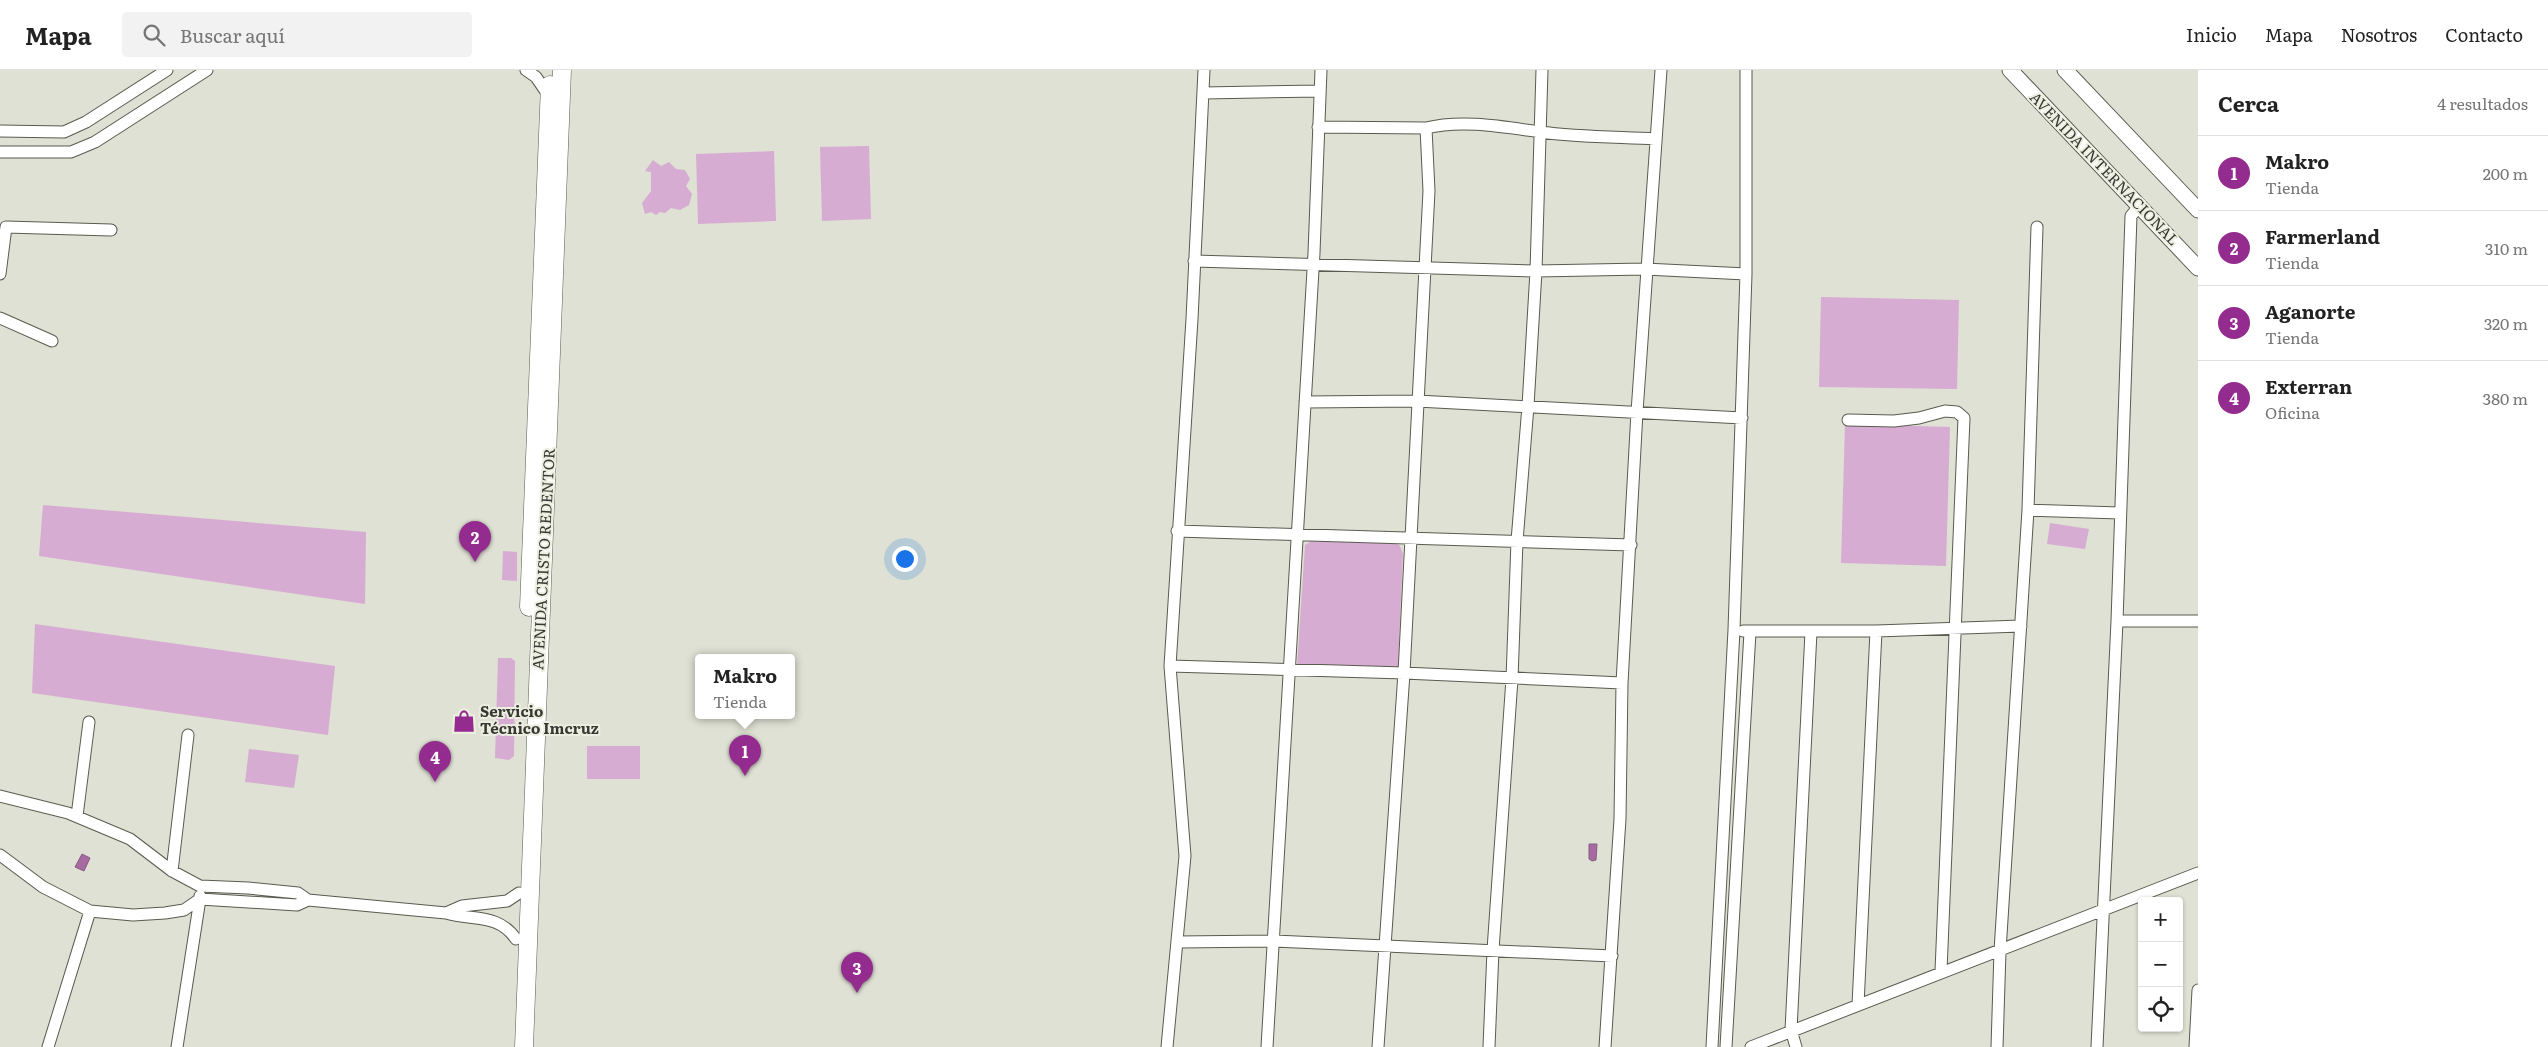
<!DOCTYPE html>
<html lang="es">
<meta charset="utf-8">
<style>
body{margin:0;font-family:Literata,serif;background:#f2f2f2;color:#222}
.controls{position:absolute;right:15px;bottom:15px;display:grid;overflow:hidden;border-radius:5px;box-shadow:0 1px 4px #0004}
.controls button{width:45px;height:45px;display:grid;place-items:center;padding:0;border:0;border-bottom:1px solid #e0e0e0;background:#fff;color:#222;font:25px sans-serif}
.you{position:absolute;left:904px;top:488px;width:18px;height:18px;margin:-12px;border:4px solid #fff;border-radius:50%;background:#1a73e8;box-shadow:0 0 0 8px #1a73e833}
.badge{display:grid;place-items:center;width:32px;height:32px;border-radius:50%;background:#942b8e;color:#fff;font-size:16px;font-weight:700}
.pin{position:absolute;translate:-50% -41px;filter:drop-shadow(0 1px 2px #0008)}
.pin::after{content:'';position:absolute;top:26px;width:18px;height:15px;background:inherit;clip-path:polygon(0 0,100% 0,50% 100%)}
.popup{position:absolute;left:695px;top:584px;width:100px;height:65px;box-sizing:border-box;display:grid;place-content:center;border-radius:5px;background:#fff;filter:drop-shadow(0 1px 4px #0005);font-size:16px;white-space:nowrap;color:#767676}
.popup b{font-size:19px;color:#222}
.popup::after{content:'';position:absolute;left:50%;top:100%;margin-left:-10px;border:10px solid transparent;border-top-color:#fff}
.list{margin:0;padding:0;list-style:none}
h2{display:flex;justify-content:space-between;align-items:center;height:65px;margin:0;padding:0 20px;font-size:21px}
h2 small{font-size:16px;font-weight:400;color:#767676}
.list li{display:grid;grid-template-columns:32px 1fr auto;gap:15px;align-items:center;box-sizing:border-box;height:75px;padding:0 20px;border-top:1px solid #e0e0e0}
.list b{display:block;font-size:19px;white-space:nowrap}
.list p{margin:0;font-size:16px;white-space:nowrap;color:#767676}
.list em{font-size:16px;font-style:normal;color:#767676}
.icon{flex:none;width:28px;height:28px;fill:none;stroke:currentColor;stroke-width:2;stroke-linecap:round;stroke-linejoin:round}
.map{position:relative;flex:none;width:2198px;height:977px;overflow:hidden}
header{display:flex;align-items:center;gap:30px;box-sizing:border-box;height:70px;padding:0 25px;background:#fff;border-bottom:1px solid #e0e0e0}
header strong{font-size:24px}
nav{display:flex;gap:28px;margin-inline-start:auto;font-size:18px}
.search{width:350px;height:45px;background:#f2f2f2;display:flex;align-items:center;gap:12px;box-sizing:border-box;padding:0 18px;border-radius:5px;color:#767676;font-size:19px}
main{display:flex}
aside{flex:1;background:#fff}
.map>svg:first-child{display:block}
.green{fill:#d7acd2}
.water{fill:#a76ba1;stroke:#855c80}
.lines{fill:none;stroke-linecap:round;stroke-linejoin:round}
.minor-casing{stroke:#595b4f;stroke-width:13}
.major-casing{stroke:#595b4f;stroke-width:17}
.highway-casing{stroke:#595b4f;stroke-width:19}
.minor{stroke:#fff;stroke-width:11}
.major{stroke:#fff;stroke-width:15}
.highway{stroke:#fff;stroke-width:18}
.labels{text-anchor:middle;stroke-width:4;stroke-linejoin:round;paint-order:stroke}
.street-label{font-size:15px;fill:#373832;stroke:#ecefe0}
.poi-label{font-size:15px;font-weight:bold;fill:#373832;stroke:#ecefe0;text-anchor:start}
</style>
<header>
<strong>Mapa</strong>
<div class="search"><svg class="icon" aria-label="search" viewBox="0 0 24 24"><circle cx="10" cy="10" r="6"/><path d="M15 15l6 6"/></svg>Buscar aquí</div>
<nav><a>Inicio</a><a>Mapa</a><a>Nosotros</a><a>Contacto</a></nav>
</header>
<main>
<div class="map">
<svg width="2198" height="977" viewBox="0 0 2198 977">
<rect width="100%" height="100%" fill="#dee1d3"/>
<path class="green" d="M 869,76 L 871,149 L 822,151 L 820,77 Z
M 774,81 L 776,151 L 698,154 L 696,84 Z
M 653,90 L 661,96 L 669,92 L 676,99 L 685,100 L 690,109 L 686,116 L 692,124 L 689,135 L 680,140 L 671,138 L 665,143 L 660,142 L 656,145 L 651,142 L 645,144 L 642,133 L 651,121 L 651,102 L 645,101 Z
M 1821,227 L 1959,230 L 1957,319 L 1819,317 Z
M 1845,354 L 1950,357 L 1946,496 L 1841,493 Z
M 43,435 L 366,462 L 365,534 L 39,486 Z
M 2050,453 L 2089,459 L 2085,479 L 2047,474 Z
M 1313,470 L 1394,472 L 1400,476 L 1403,484 L 1398,599 L 1297,596 L 1305,475 Z
M 503,481 L 517,482 L 517,511 L 502,510 Z
M 35,554 L 335,596 L 328,665 L 32,623 Z
M 498,588 L 511,588 L 515,591 L 514,686 L 509,690 L 495,688 Z
M 587,676 L 640,676 L 640,709 L 587,709 Z
M 249,679 L 299,685 L 294,718 L 245,712 Z"/>
<path class="water" d="M 1589,774 L 1597,774 L 1596,790 L 1592,791 L 1589,789 Z
M 82,784 L 90,788 L 84,801 L 75,797 Z"/>
<g class="lines">
<defs>
<path id="minor" d="M 526,0 L 536,7 L 549,26
M 1203,23 L 1320,21
M 1318,57 L 1426,58 C 1462,49 1504,57 1540,62 C 1578,67 1617,67 1655,69
M 0,61 L 64,62 L 86,52 L 167,0
M 0,82 L 71,82 L 95,72 L 207,0
M 1194,191 L 1536,201 L 1645,199 L 1746,204 L 1734,560 L 1712,977
M 0,204 L 6,157 L 111,160
M 1746,204 L 1746,0
M 0,248 L 52,271
M 1305,332 L 1417,331 L 1742,348
M 1848,350 L 1894,351 L 1919,348 L 1945,341 L 1957,342 L 1964,348 L 1941,901
M 2028,440 L 2120,443
M 1177,461 L 1631,475
M 2117,551 L 2198,551
M 1743,561 L 1876,561 L 2021,556
M 1170,596 L 1404,603 L 1622,613
M 0,726 L 68,743 L 130,769 L 172,801 L 200,816 L 248,818 L 298,823 L 308,830
M 77,746 L 89,652
M 0,785 L 43,817 L 90,841 L 133,845 L 165,843 L 184,840 L 200,829 L 200,826
M 172,801 L 188,665
M 446,843 L 462,836 L 507,831 L 519,823
M 1178,872 L 1274,871 L 1612,886
M 1858,935 L 1876,561
M 48,977 L 90,841
M 177,977 L 200,829 L 297,835 L 308,830 L 446,843 C 473,851 498,843 516,869
M 1167,977 L 1185,786 L 1170,596 L 1192,249 L 1204,0
M 1267,977 L 1314,183 L 1321,0
M 1378,977 L 1404,603 L 1429,121 L 1426,58
M 1489,977 L 1493,880 L 1512,609 L 1517,471 L 1528,336 L 1536,201 L 1542,0
M 1605,977 L 1620,749 L 1622,613 L 1637,342 L 1661,0
M 1726,977 L 1750,562
M 1751,977 L 2198,803
M 1796,977 L 1791,960 L 1811,562
M 1997,977 L 2000,881 L 2028,440 L 2037,157
M 2097,977 L 2117,551 L 2131,146 L 2139,136
M 2195,977 L 2198,920"/>
<path id="major" d="M 2010,0 L 2198,198
M 2065,0 L 2198,140"/>
<path id="highway" d="M 529,537 L 550,15
M 524,977 L 562,0"/>
</defs>
<use href="#minor" class="minor-casing"/>
<use href="#major" class="major-casing"/>
<use href="#highway" class="highway-casing"/>
<use href="#minor" class="minor"/>
<use href="#major" class="major"/>
<use href="#highway" class="highway"/>
</g>
<defs>
<symbol id="shop-bare" viewBox="-9 -9 18 18"><path d="M-5-2.5h2.3a2.7 3.5 0 0 1 5.4 0H5L5.5 6h-11ZM-1.5-2.5h3a1.5 2.3 0 0 0-3 0Z" fill="#942b8e" stroke="#ecefe0" stroke-width="2.5" paint-order="stroke"/></symbol>
</defs>
<g fill-rule="evenodd">
<use href="#shop-bare" x="448" y="635" width="32" height="32"/>
</g>
<g class="labels">
<g class="street-label">
<text transform="translate(2104 99) rotate(46)" y="5">AVENIDA INTERNACIONAL</text>
<text transform="translate(544 489) rotate(-87)" y="5">AVENIDA CRISTO REDENTOR</text>
</g>
<g class="poi-label">
<text x="480" y="647">Servicio<tspan x="480" dy="17">Técnico Imcruz</tspan></text>
</g>
</g>
</svg>
<div class="controls">
<button>+</button>
<button>−</button>
<button><svg class="icon" aria-label="locate" viewBox="0 0 24 24"><circle cx="12" cy="12" r="6"/><path d="M12 2v4M12 18v4M2 12h4M18 12h4"/></svg></button>
</div>
<div class="you"></div>
<div class="pin badge" style="left:745px;top:706px">1</div>
<div class="popup"><b>Makro</b>Tienda</div>
<div class="pin badge" style="left:475px;top:492px">2</div>
<div class="pin badge" style="left:857px;top:923px">3</div>
<div class="pin badge" style="left:435px;top:712px">4</div>
</div>
<aside>
<h2>Cerca<small>4 resultados</small></h2>
<ul class="list">
<li><span class="badge">1</span><div><b>Makro</b><p>Tienda</p></div><em>200 m</em></li>
<li><span class="badge">2</span><div><b>Farmerland</b><p>Tienda</p></div><em>310 m</em></li>
<li><span class="badge">3</span><div><b>Aganorte</b><p>Tienda</p></div><em>320 m</em></li>
<li><span class="badge">4</span><div><b>Exterran</b><p>Oficina</p></div><em>380 m</em></li>
</ul>
</aside>
</main>
